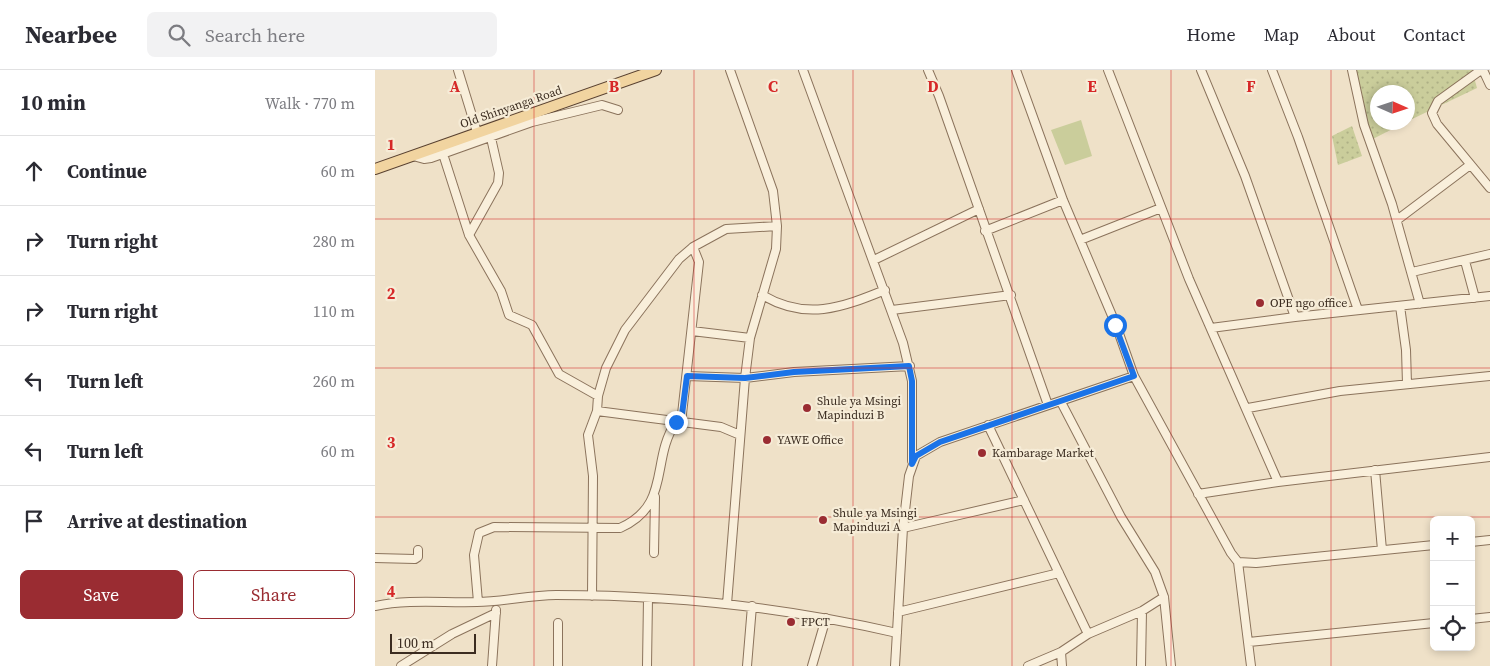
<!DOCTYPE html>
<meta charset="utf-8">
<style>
body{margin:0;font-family:"Source Serif 4",serif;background:#f2f2f3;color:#2b2b33}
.controls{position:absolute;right:15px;bottom:15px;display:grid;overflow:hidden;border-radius:8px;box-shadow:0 2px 8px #0003}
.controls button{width:45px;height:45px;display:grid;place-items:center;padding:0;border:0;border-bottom:1px solid #e1e1e2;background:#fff;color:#2b2b33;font:25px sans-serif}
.compass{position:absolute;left:995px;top:15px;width:45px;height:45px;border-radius:50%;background:#fff;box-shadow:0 2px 8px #0003;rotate:93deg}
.scale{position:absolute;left:15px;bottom:12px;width:86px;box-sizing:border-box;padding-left:5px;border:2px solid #3b2c20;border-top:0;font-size:14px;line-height:18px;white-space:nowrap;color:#3b2c20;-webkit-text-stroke:4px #f6ecd7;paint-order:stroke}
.stop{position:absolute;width:15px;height:15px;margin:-11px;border:4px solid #1a73e8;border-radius:50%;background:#fff}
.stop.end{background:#1a73e8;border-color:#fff;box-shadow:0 1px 5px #0008}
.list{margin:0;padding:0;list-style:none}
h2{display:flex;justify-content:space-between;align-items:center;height:65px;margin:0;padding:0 20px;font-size:21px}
h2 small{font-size:16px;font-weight:400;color:#7c7c81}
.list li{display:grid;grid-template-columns:32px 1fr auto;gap:15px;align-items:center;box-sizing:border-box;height:70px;padding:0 20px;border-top:1px solid #e1e1e2}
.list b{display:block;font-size:19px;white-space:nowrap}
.list em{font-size:16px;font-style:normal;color:#7c7c81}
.actions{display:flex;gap:10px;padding:15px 20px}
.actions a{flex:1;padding:11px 0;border:1px solid #9a2c32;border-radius:8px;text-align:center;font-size:18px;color:#9a2c32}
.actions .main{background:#9a2c32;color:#fff}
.icon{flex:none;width:28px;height:28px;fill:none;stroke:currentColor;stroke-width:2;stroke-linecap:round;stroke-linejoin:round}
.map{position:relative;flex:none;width:1115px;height:596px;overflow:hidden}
header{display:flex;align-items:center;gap:30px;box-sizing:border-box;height:70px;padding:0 25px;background:#fff;border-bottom:1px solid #e1e1e2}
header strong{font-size:24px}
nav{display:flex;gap:28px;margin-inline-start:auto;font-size:18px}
.search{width:350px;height:45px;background:#f2f2f3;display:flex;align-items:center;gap:12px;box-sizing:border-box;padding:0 18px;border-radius:8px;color:#7c7c81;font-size:19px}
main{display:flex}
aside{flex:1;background:#fff}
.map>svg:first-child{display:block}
.grass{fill:url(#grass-dots)}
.park{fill:#cacd9b}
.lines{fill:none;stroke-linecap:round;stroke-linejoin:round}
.minor-casing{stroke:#8b735c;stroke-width:10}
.major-casing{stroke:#594130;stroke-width:12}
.minor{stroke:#f9efdb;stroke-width:8}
.major{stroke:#f1d4a0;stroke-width:10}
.route{stroke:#1a73e8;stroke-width:6}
.grid{fill:none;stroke:#d62828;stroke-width:1;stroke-opacity:0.55}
.poi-dot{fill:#9a2c32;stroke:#f6ecd7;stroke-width:2}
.labels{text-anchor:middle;stroke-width:4.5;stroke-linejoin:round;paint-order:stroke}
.street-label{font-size:12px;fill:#3b2c20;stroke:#f6ecd7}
.poi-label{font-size:12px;fill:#3b2c20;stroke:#f6ecd7;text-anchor:start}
.grid-label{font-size:16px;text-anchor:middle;font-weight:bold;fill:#d62828;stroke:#f6ecd7;stroke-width:4.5;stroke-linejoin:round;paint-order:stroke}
</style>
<header>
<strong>Nearbee</strong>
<div class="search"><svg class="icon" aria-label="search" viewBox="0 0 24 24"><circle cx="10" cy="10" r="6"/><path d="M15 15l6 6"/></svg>Search here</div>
<nav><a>Home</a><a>Map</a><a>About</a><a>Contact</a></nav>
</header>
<main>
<aside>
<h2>10 min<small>Walk · 770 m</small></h2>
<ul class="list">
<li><svg class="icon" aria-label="ahead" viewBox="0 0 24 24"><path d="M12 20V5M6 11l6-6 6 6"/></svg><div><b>Continue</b></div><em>60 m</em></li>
<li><svg class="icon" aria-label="right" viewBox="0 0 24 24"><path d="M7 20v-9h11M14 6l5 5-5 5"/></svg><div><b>Turn right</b></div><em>280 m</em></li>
<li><svg class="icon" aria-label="right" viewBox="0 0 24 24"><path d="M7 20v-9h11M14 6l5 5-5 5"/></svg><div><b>Turn right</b></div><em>110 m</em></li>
<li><svg class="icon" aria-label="left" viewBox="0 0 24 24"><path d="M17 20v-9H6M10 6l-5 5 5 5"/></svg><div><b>Turn left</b></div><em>260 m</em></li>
<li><svg class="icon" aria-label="left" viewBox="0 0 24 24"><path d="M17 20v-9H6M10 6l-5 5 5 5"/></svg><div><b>Turn left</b></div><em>60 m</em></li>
<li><svg class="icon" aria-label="arrive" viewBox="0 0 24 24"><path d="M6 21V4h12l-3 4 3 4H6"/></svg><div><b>Arrive at destination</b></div></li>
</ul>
<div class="actions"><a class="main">Save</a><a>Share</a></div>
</aside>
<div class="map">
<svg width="1115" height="596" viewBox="0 0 1115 596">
<defs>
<pattern id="grass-dots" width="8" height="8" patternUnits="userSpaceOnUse" patternTransform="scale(1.25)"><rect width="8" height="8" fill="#cacd9b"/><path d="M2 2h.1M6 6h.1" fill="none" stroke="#aeb085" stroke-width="1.8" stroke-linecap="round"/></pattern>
</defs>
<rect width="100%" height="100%" fill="#efe1c8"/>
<path class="grass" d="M 978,0 L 1097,0 L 1102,18 L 1033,51 L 1032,22 L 1002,22 L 1002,52 L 1029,53 L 994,71 Z
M 977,56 L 987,86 L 963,95 L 957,66 Z"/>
<path class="park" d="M 706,50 L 717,86 L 690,95 L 676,60 Z"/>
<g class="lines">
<defs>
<path id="minor" d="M 83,0 L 102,62
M 428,0 L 528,273 L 537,311 L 537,391
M 553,0 L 564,26 L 673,335
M 641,0 L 688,130 L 741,255 L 759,306 L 856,483 L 863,492 L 881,493 L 1059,475
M 733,0 L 814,209 L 903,412
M 826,0 L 870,106 L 920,247
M 897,0 L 923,67 L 983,240
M 977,0 L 989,55 L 1017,134 L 1045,234
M 1106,0 L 1063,31 L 1057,43 L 1062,54 L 1115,118
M 1108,0 L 1115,15
M 68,84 L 94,165 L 126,221 L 134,245 L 157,255 L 184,304 L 223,326
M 38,86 L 49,89 L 56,88 L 157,52 L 227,35 L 243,40
M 1022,150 L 1095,95
M 610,161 L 688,130
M 94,165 L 123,113 L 124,103 L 116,68
M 705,170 L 786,138
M 499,190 L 604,139
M 1090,191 L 1100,228
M 1037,202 L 1115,184
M 387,225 C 431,251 466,238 510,220
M 1025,236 L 1031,280 L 1032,314
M 517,240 L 636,225
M 836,258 L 920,247 L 1115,226
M 317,261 L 375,268
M 312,306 L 370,308 L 419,302 L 535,296
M 686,332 L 746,447 L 780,502 L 789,527 L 796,596
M 873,338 L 965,321 L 1115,306
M 222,341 L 346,357 L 365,365
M 306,353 L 324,192 L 318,177
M 613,355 L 713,564
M 1000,400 L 1007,480
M 823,424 L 903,412 L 1115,387
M 528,458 L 649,430
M 1096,472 L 1115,470
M 279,483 L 280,427
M 0,488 L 40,489 L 43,487 L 43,480
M 863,492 L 876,596
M 217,526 L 218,406 L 213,365 L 222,341 L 223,326 L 231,298 L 250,260 L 304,189 L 318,177 L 351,159 L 402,156
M 103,532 L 99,485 L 104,463 L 119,457 L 245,458 C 297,435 275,390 301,352
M 352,534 L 370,308 L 375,268 L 401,179 L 402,156 L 398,121 L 355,0
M 0,536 C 34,529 67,533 102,532 C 128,532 154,525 181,525 C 296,525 410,537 522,563
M 523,542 L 684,503
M 1096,549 L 1115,547
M 874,572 L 1059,553
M 686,582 L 687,596
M 26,596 L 77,564 L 121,543
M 117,596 L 121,540
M 183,596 L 183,553
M 272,596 L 273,528
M 372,596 L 377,536
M 437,596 L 451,548
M 520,596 L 528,458 L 534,406 L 541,386 L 565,372 L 759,306
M 653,596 L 686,582 L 713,564 L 767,541 L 789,527
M 766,596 L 767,541"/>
<path id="major" d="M 0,99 L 281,0"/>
</defs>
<use href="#minor" class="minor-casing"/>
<use href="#major" class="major-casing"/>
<use href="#minor" class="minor"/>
<use href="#major" class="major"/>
</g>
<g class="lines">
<path class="route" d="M 301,352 L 306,352 L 312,306 L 370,308 L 419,302 L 534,296 L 537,311 L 537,394 L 541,386 L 565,372 L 759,306 L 740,255"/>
</g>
<path class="grid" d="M 159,0 L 159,596M 319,0 L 319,596M 478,0 L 478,596M 637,0 L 637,596M 796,0 L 796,596M 956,0 L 956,596M 0,149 L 1115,149M 0,298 L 1115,298M 0,447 L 1115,447"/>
<g class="poi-dot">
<circle cx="885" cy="233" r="5"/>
<circle cx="432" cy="338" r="5"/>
<circle cx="392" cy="370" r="5"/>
<circle cx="607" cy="383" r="5"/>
<circle cx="448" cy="450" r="5"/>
<circle cx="416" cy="552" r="5"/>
</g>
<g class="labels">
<g class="street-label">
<text transform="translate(136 37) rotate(-19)" y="4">Old Shinyanga Road</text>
</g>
<g class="poi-label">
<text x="895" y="237">OPE ngo office</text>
<text x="442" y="335">Shule ya Msingi<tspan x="442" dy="14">Mapinduzi B</tspan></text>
<text x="402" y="374">YAWE Office</text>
<text x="617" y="387">Kambarage Market</text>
<text x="458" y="447">Shule ya Msingi<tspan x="458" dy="14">Mapinduzi A</tspan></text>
<text x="426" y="556">FPCT</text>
</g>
</g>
<g class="grid-label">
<text x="80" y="22">A</text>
<text x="239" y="22">B</text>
<text x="398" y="22">C</text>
<text x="558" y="22">D</text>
<text x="717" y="22">E</text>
<text x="876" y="22">F</text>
<text x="16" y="80">1</text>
<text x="16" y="229">2</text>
<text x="16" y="378">3</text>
<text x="16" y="527">4</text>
</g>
</svg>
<div class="controls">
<button>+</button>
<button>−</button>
<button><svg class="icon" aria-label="locate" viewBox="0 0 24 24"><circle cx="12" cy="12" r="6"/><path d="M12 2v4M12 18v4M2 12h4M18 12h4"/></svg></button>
</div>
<svg class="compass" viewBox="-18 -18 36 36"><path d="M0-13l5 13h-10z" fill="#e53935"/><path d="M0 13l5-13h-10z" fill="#7c7c81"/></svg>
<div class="scale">100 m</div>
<div class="stop" style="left:740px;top:255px"></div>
<div class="stop end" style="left:301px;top:352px"></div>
</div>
</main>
